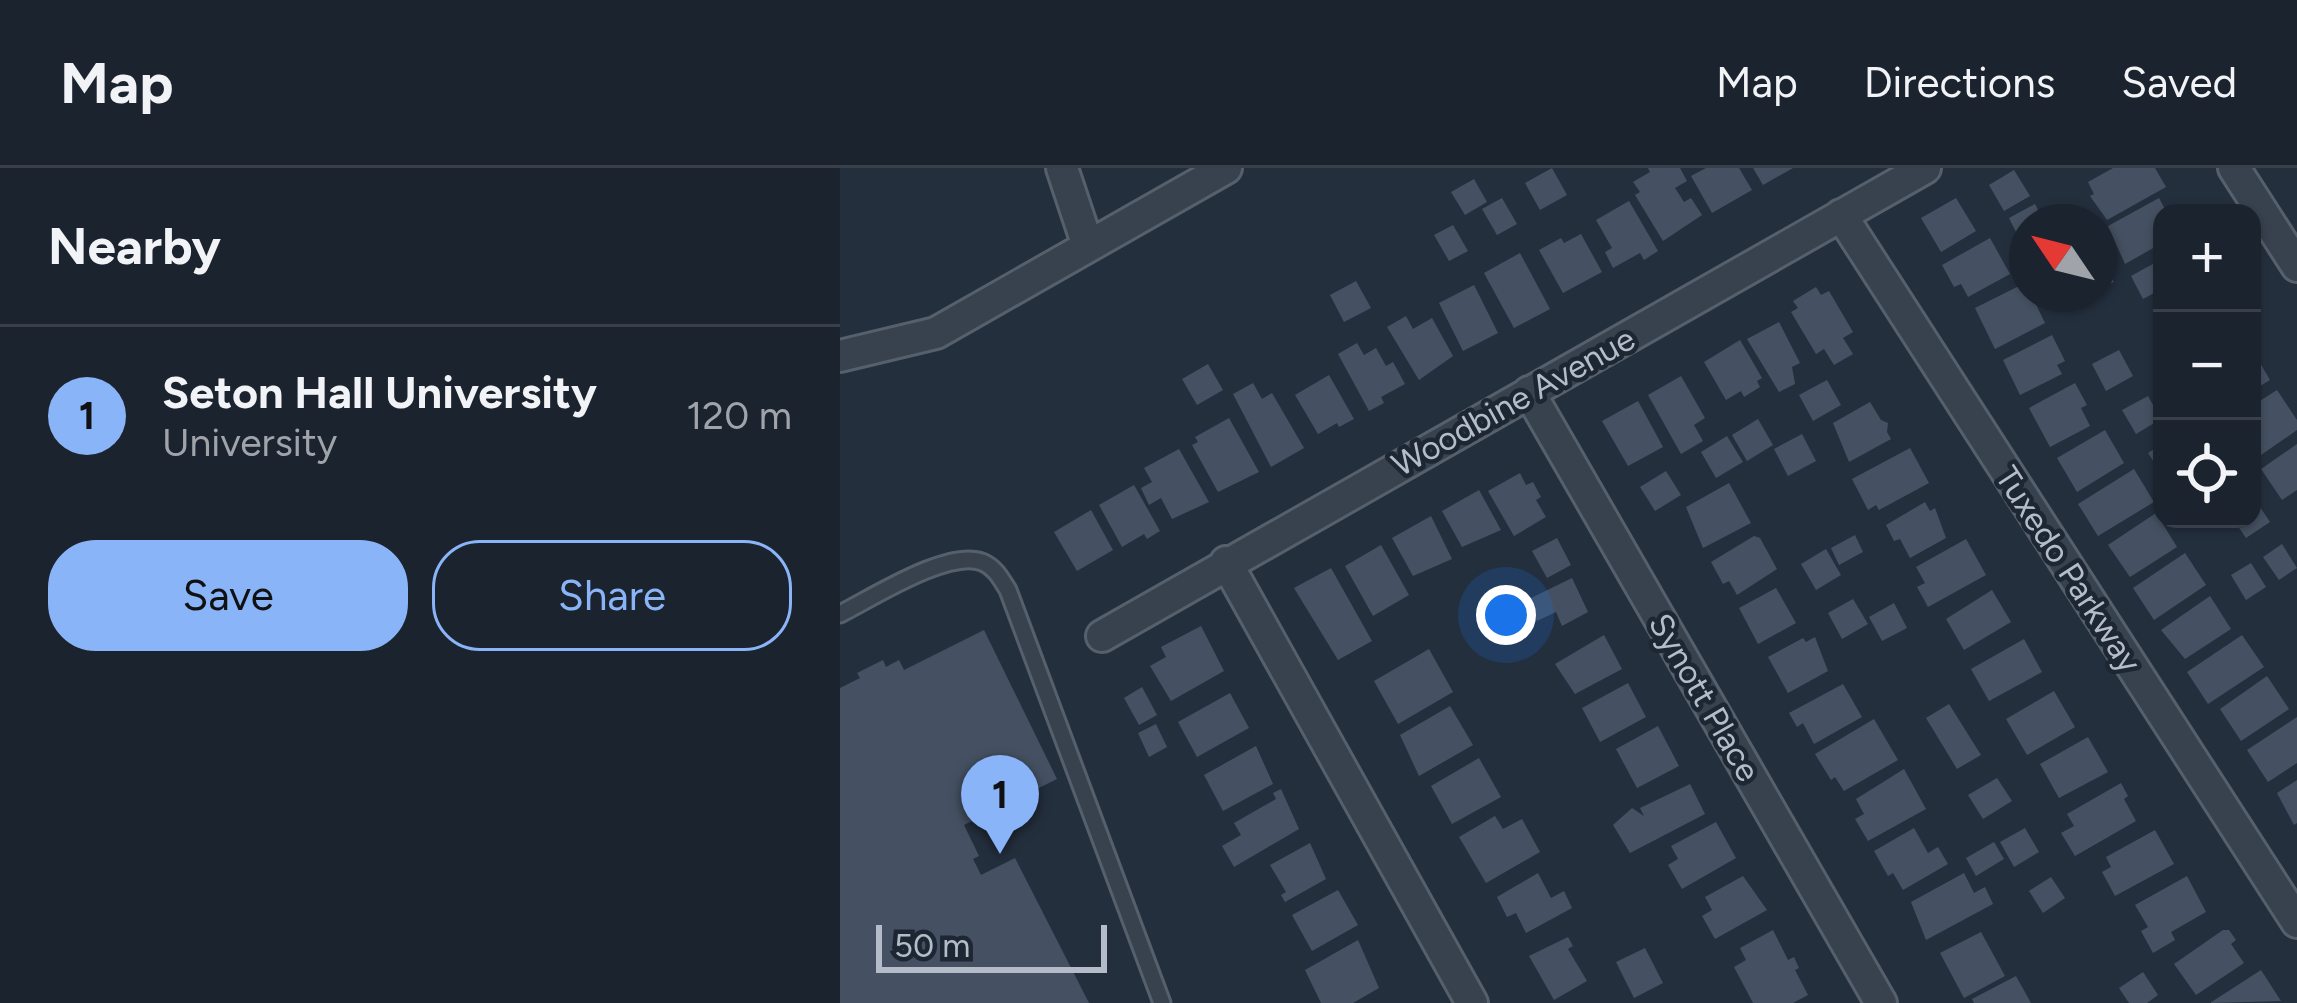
<!DOCTYPE html>
<meta charset="utf-8">
<style>
body{margin:0;font-family:Figtree,sans-serif;background:#282f3a;color:#f1f3f6}
.controls{position:absolute;right:36px;top:36px;display:grid;overflow:hidden;border-radius:24px;box-shadow:0 3px 9px #0004}
.controls button{width:108px;height:108px;display:grid;place-items:center;padding:0;border:0;border-bottom:3px solid #39404a;background:#1b232e;color:#f1f3f6;font:60px sans-serif}
.compass{position:absolute;left:1169px;top:36px;width:108px;height:108px;border-radius:50%;background:#1b232e;box-shadow:0 3px 9px #0004;rotate:305deg}
.scale{position:absolute;left:36px;bottom:30px;width:231px;box-sizing:border-box;padding-left:12px;border:6px solid #b4bcc9;border-top:0;font-size:33px;line-height:42px;white-space:nowrap;color:#b4bcc9;-webkit-text-stroke:9px #1d2633;paint-order:stroke}
.you{position:absolute;left:666px;top:447px;width:42px;height:42px;margin:-30px;border:9px solid #fff;border-radius:50%;background:#1a73e8;box-shadow:0 0 0 18px #1a73e833}
.badge{display:grid;place-items:center;width:78px;height:78px;border-radius:50%;background:#8ab4f8;color:#111;font-size:39px;font-weight:700}
.pin{position:absolute;translate:-50% -99px;filter:drop-shadow(0 3px 6px #0008)}
.pin::after{content:'';position:absolute;top:63px;width:42px;height:36px;background:inherit;clip-path:polygon(0 0,100% 0,50% 100%)}
.list{margin:0;padding:0;list-style:none}
h2{display:flex;justify-content:space-between;align-items:center;height:156px;margin:0;padding:0 48px;font-size:51px}
h2 small{font-size:39px;font-weight:400;color:#a0a4aa}
.list li{display:grid;grid-template-columns:78px 1fr auto;gap:36px;align-items:center;box-sizing:border-box;height:180px;padding:0 48px;border-top:3px solid #39404a}
.list b{display:block;font-size:45px;white-space:nowrap}
.list p{margin:0;font-size:39px;white-space:nowrap;color:#a0a4aa}
.list em{font-size:39px;font-style:normal;color:#a0a4aa}
.actions{display:flex;gap:24px;padding:36px 48px}
.actions a{flex:1;padding:27px 0;border:3px solid #8ab4f8;border-radius:48px;text-align:center;font-size:42px;color:#8ab4f8}
.actions .main{background:#8ab4f8;color:#111}
.icon{flex:none;width:66px;height:66px;fill:none;stroke:currentColor;stroke-width:2;stroke-linecap:round;stroke-linejoin:round}
.map{position:relative;flex:none;width:1457px;height:835px;overflow:hidden}
header{display:flex;align-items:center;gap:72px;box-sizing:border-box;height:168px;padding:0 60px;background:#1b232e;border-bottom:3px solid #39404a}
header strong{font-size:57px}
nav{display:flex;gap:66px;margin-inline-start:auto;font-size:42px}
main{display:flex}
aside{flex:1;background:#1b232e}
.map>svg:first-child{display:block}
.building{fill:#455162}
.lines{fill:none;stroke-linecap:round;stroke-linejoin:round}
.lane-casing{stroke:#565f6c;stroke-width:21}
.street-casing{stroke:#565f6c;stroke-width:36}
.lane{stroke:#38414e;stroke-width:15}
.street{stroke:#38414e;stroke-width:30}
.labels{text-anchor:middle;stroke-width:9;stroke-linejoin:round;paint-order:stroke}
.street-label{font-size:33px;fill:#b4bcc9;stroke:#1d2633}
</style>
<header>
<strong>Map</strong>
<nav><a>Map</a><a>Directions</a><a>Saved</a></nav>
</header>
<main>
<aside>
<h2>Nearby<small></small></h2>
<ul class="list">
<li><span class="badge">1</span><div><b>Seton Hall University</b><p>University</p></div><em>120 m</em></li>
</ul>
<div class="actions"><a class="main">Save</a><a>Share</a></div>
</aside>
<div class="map">
<svg width="1457" height="835" viewBox="0 0 1457 835">
<rect width="100%" height="100%" fill="#242f3e"/>
<path class="building" d="M 712,0 L 727,27 L 700,42 L 685,15 Z
M 808,0 L 840,0 L 847,13 L 835,20 L 844,34 L 851,30 L 862,47 L 823,73 L 795,27 L 800,24 L 793,14 L 810,4 Z
M 866,0 L 899,0 L 912,22 L 872,45 L 851,8 Z
M 913,0 L 953,0 L 923,17 Z
M 1273,0 L 1315,0 L 1326,19 L 1267,52 L 1250,28 L 1254,26 L 1248,14 Z
M 1174,2 L 1190,28 L 1164,43 L 1149,17 Z
M 634,11 L 647,34 L 625,47 L 611,24 Z
M 662,30 L 677,56 L 657,67 L 642,41 Z
M 1116,30 L 1136,63 L 1101,84 L 1081,50 Z
M 1319,30 L 1327,45 L 1322,45 L 1322,75 L 1285,96 L 1268,58 Z
M 789,33 L 818,83 L 804,92 L 800,85 L 773,100 L 765,84 L 772,80 L 756,52 Z
M 1195,36 L 1204,54 L 1187,54 L 1187,73 L 1182,76 L 1169,50 Z
M 613,57 L 628,83 L 609,93 L 594,67 Z
M 741,66 L 762,104 L 723,125 L 699,82 L 721,70 L 724,75 Z
M 1150,70 L 1170,106 L 1128,129 L 1121,116 L 1114,119 L 1102,97 Z
M 1259,84 L 1274,114 L 1259,121 Z
M 680,85 L 710,141 L 674,160 L 644,105 Z
M 1322,91 L 1322,134 L 1316,124 L 1303,131 L 1291,108 Z
M 516,113 L 531,140 L 504,154 L 490,127 Z
M 1185,115 L 1187,126 L 1191,126 L 1205,155 L 1155,181 L 1135,140 Z
M 634,117 L 658,165 L 623,183 L 599,135 Z
M 976,119 L 981,127 L 989,123 L 1013,164 L 1003,170 L 1013,186 L 994,197 L 984,181 L 976,186 L 951,144 L 958,140 L 953,133 Z
M 566,148 L 573,161 L 592,150 L 613,188 L 579,212 L 547,159 Z
M 939,154 L 960,195 L 952,199 L 955,216 L 939,224 L 907,171 Z
M 1212,167 L 1225,193 L 1217,197 L 1222,206 L 1180,227 L 1163,192 Z
M 900,172 L 922,210 L 917,213 L 920,219 L 904,229 L 901,223 L 886,232 L 864,194 Z
M 517,175 L 524,187 L 536,180 L 546,198 L 553,194 L 565,216 L 541,229 L 544,235 L 529,243 L 498,186 Z
M 1412,181 L 1430,212 L 1412,223 Z
M 1279,182 L 1293,208 L 1266,223 L 1252,196 Z
M 368,196 L 383,222 L 357,237 L 342,211 Z
M 489,207 L 514,251 L 499,259 L 497,255 L 478,266 L 455,227 Z
M 841,208 L 865,250 L 854,257 L 863,273 L 841,286 L 808,227 Z
M 987,212 L 1001,237 L 973,253 L 959,227 Z
M 413,215 L 422,231 L 432,225 L 464,280 L 431,299 L 393,226 Z
M 1235,215 L 1247,237 L 1241,240 L 1250,258 L 1210,279 L 1189,240 Z
M 1437,222 L 1457,252 L 1457,262 L 1421,287 L 1412,274 L 1412,238 Z
M 1308,228 L 1321,251 L 1296,266 L 1282,242 Z
M 798,233 L 823,279 L 788,298 L 762,253 Z
M 1030,234 L 1041,252 L 1048,255 L 1047,264 L 1051,271 L 1009,294 L 993,255 Z
M 389,250 L 419,304 L 378,324 L 352,277 L 358,274 L 355,269 Z
M 918,251 L 933,277 L 907,293 L 892,267 Z
M 1265,262 L 1284,295 L 1237,324 L 1217,290 Z
M 962,266 L 976,293 L 948,308 L 934,281 Z
M 887,268 L 903,294 L 876,310 L 861,284 Z
M 1322,276 L 1322,306 L 1308,285 Z
M 1457,276 L 1457,322 L 1442,332 L 1421,301 Z
M 1070,280 L 1089,315 L 1039,342 L 1036,337 L 1028,342 L 1012,311 Z
M 339,281 L 369,334 L 332,351 L 321,330 L 309,337 L 301,320 L 312,314 L 304,300 Z
M 1294,301 L 1314,334 L 1258,368 L 1238,336 Z
M 826,303 L 841,327 L 815,343 L 800,319 Z
M 680,305 L 686,317 L 693,314 L 701,329 L 696,332 L 706,349 L 674,368 L 648,323 Z
M 889,315 L 911,355 L 863,380 L 846,339 Z
M 294,317 L 320,363 L 307,371 L 304,366 L 282,379 L 259,337 Z
M 639,322 L 661,362 L 622,379 L 602,343 Z
M 1412,327 L 1430,354 L 1406,370 L 1393,351 L 1412,351 Z
M 1085,334 L 1090,343 L 1095,340 L 1106,370 L 1070,390 L 1060,371 L 1054,373 L 1046,357 Z
M 251,342 L 273,382 L 237,403 L 214,364 Z
M 1316,345 L 1337,379 L 1290,409 L 1268,377 Z
M 591,348 L 612,391 L 573,408 L 552,370 Z
M 1015,367 L 1023,384 L 999,397 L 991,380 Z
M 914,368 L 920,370 L 937,401 L 897,427 L 889,413 L 883,416 L 871,394 Z
M 717,370 L 731,397 L 707,410 L 692,383 Z
M 1126,371 L 1146,407 L 1088,439 L 1077,419 L 1085,415 L 1076,399 Z
M 1442,376 L 1457,400 L 1439,412 L 1423,389 Z
M 541,377 L 569,427 L 533,448 L 505,398 Z
M 986,381 L 1001,407 L 976,422 L 961,396 Z
M 1345,385 L 1366,417 L 1314,452 L 1293,420 Z
M 1411,395 L 1426,419 L 1406,432 L 1391,407 Z
M 491,400 L 532,473 L 498,492 L 454,420 Z
M 732,410 L 748,444 L 722,458 L 716,444 L 697,453 L 687,432 Z
M 936,420 L 956,455 L 918,476 L 899,440 Z
M 1152,422 L 1171,454 L 1124,482 L 1106,451 Z
M 1370,428 L 1391,461 L 1345,491 L 1321,462 Z
M 1013,431 L 1028,456 L 1002,471 L 988,445 Z
M 1054,435 L 1067,460 L 1042,473 L 1029,449 Z
M 361,458 L 384,503 L 331,533 L 310,498 L 326,489 L 321,479 Z
M 144,462 L 217,611 L 124,657 L 139,688 L 133,691 L 141,707 L 175,690 L 249,835 L 0,835 L 0,520 L 20,510 L 17,505 L 43,492 L 46,499 L 59,492 L 64,502 Z
M 764,467 L 782,501 L 735,526 L 715,496 Z
M 1402,467 L 1424,499 L 1368,536 L 1347,504 Z
M 975,469 L 988,503 L 948,525 L 928,489 L 963,470 L 966,474 Z
M 1184,471 L 1202,504 L 1149,533 L 1131,501 Z
M 589,481 L 613,524 L 558,556 L 534,513 Z
M 1427,508 L 1449,541 L 1401,573 L 1380,541 Z
M 788,515 L 806,549 L 760,574 L 742,540 Z
M 1003,516 L 1022,549 L 974,576 L 963,555 L 957,559 L 949,545 Z
M 302,519 L 317,547 L 299,557 L 284,530 Z
M 1214,523 L 1235,559 L 1187,587 L 1166,551 Z
M 390,525 L 409,560 L 357,589 L 338,554 Z
M 1109,536 L 1141,587 L 1117,601 L 1086,550 Z
M 610,538 L 633,577 L 579,608 L 560,567 Z
M 1457,549 L 1457,595 L 1428,614 L 1407,582 Z
M 1034,551 L 1058,592 L 1004,623 L 995,609 L 991,612 L 975,586 Z
M 316,556 L 327,579 L 309,589 L 298,565 Z
M 818,558 L 839,598 L 797,620 L 776,581 Z
M 1248,569 L 1268,604 L 1219,630 L 1200,596 Z
M 416,578 L 433,616 L 383,643 L 364,607 Z
M 639,590 L 661,629 L 612,656 L 591,618 Z
M 1064,601 L 1086,641 L 1028,673 L 1015,651 L 1024,646 L 1016,631 Z
M 1157,610 L 1172,633 L 1143,651 L 1128,627 Z
M 1457,612 L 1457,655 L 1454,657 L 1437,625 Z
M 1281,615 L 1288,628 L 1284,631 L 1296,653 L 1235,688 L 1221,665 L 1234,658 L 1227,646 Z
M 850,616 L 865,646 L 790,685 L 773,657 L 792,640 L 804,648 L 800,640 Z
M 441,621 L 459,661 L 394,699 L 382,678 L 401,667 L 394,655 L 436,631 L 433,625 Z
M 655,648 L 663,661 L 682,651 L 700,684 L 646,715 L 619,669 Z
M 876,654 L 896,690 L 842,721 L 828,697 L 838,691 L 831,678 Z
M 1074,660 L 1088,685 L 1098,679 L 1108,696 L 1063,722 L 1053,705 L 1048,708 L 1034,683 Z
M 1185,660 L 1199,684 L 1174,699 L 1160,674 Z
M 1315,662 L 1334,696 L 1275,728 L 1262,704 L 1271,699 L 1266,689 Z
M 1154,674 L 1164,691 L 1136,708 L 1126,690 Z
M 470,675 L 486,711 L 445,734 L 441,727 L 446,724 L 430,697 Z
M 698,705 L 711,730 L 724,723 L 732,740 L 686,765 L 676,745 L 667,749 L 657,729 Z
M 1124,705 L 1134,725 L 1145,719 L 1153,736 L 1086,772 L 1071,734 Z
M 903,708 L 927,742 L 875,771 L 862,748 L 872,742 L 865,729 Z
M 1347,708 L 1366,744 L 1331,764 L 1335,772 L 1313,785 L 1301,763 L 1308,759 L 1295,737 Z
M 1211,709 L 1225,730 L 1203,745 L 1189,723 Z
M 498,722 L 518,757 L 472,783 L 452,747 Z
M 933,762 L 948,792 L 954,789 L 959,800 L 955,802 L 968,827 L 953,835 L 913,835 L 894,799 L 906,792 L 900,780 Z
M 1383,762 L 1389,762 L 1396,772 L 1391,776 L 1404,795 L 1356,827 L 1334,796 Z
M 1141,764 L 1165,808 L 1124,830 L 1100,785 Z
M 728,769 L 733,778 L 728,781 L 747,813 L 714,832 L 689,788 Z
M 518,772 L 539,820 L 513,835 L 481,835 L 465,802 Z
M 805,780 L 823,815 L 794,830 L 776,794 Z
M 1421,802 L 1441,833 L 1370,835 Z
M 1303,804 L 1318,827 L 1307,835 L 1289,835 L 1279,820 Z
M 1176,808 L 1191,835 L 1134,835 L 1132,831 Z"/>
<g class="lines">
<defs>
<path id="lane" d="M 0,446 C 32,430 108,381 142,394 C 155,399 161,411 168,422 L 322,835"/>
<path id="street" d="M 222,0 L 248,78
M 1394,0 L 1457,98
M 1001,47 L 1457,754
M 0,188 L 96,165 L 386,0
M 689,224 L 1041,835
M 386,394 L 632,835
M 262,468 L 1085,0"/>
</defs>
<use href="#lane" class="lane-casing"/>
<use href="#street" class="street-casing"/>
<use href="#lane" class="lane"/>
<use href="#street" class="street"/>
</g>
<g class="labels">
<g class="street-label">
<text transform="translate(673 233) rotate(-29)" y="12">Woodbine Avenue</text>
<text transform="translate(1229 401) rotate(57)" y="12">Tuxedo Parkway</text>
<text transform="translate(865 529) rotate(60)" y="12">Synott Place</text>
</g>
</g>
</svg>
<div class="controls">
<button>+</button>
<button>−</button>
<button><svg class="icon" aria-label="locate" viewBox="0 0 24 24"><circle cx="12" cy="12" r="6"/><path d="M12 2v4M12 18v4M2 12h4M18 12h4"/></svg></button>
</div>
<svg class="compass" viewBox="-18 -18 36 36"><path d="M0-13l5 13h-10z" fill="#e53935"/><path d="M0 13l5-13h-10z" fill="#a0a4aa"/></svg>
<div class="scale">50 m</div>
<div class="you"></div>
<div class="pin badge" style="left:160px;top:686px">1</div>
</div>
</main>
